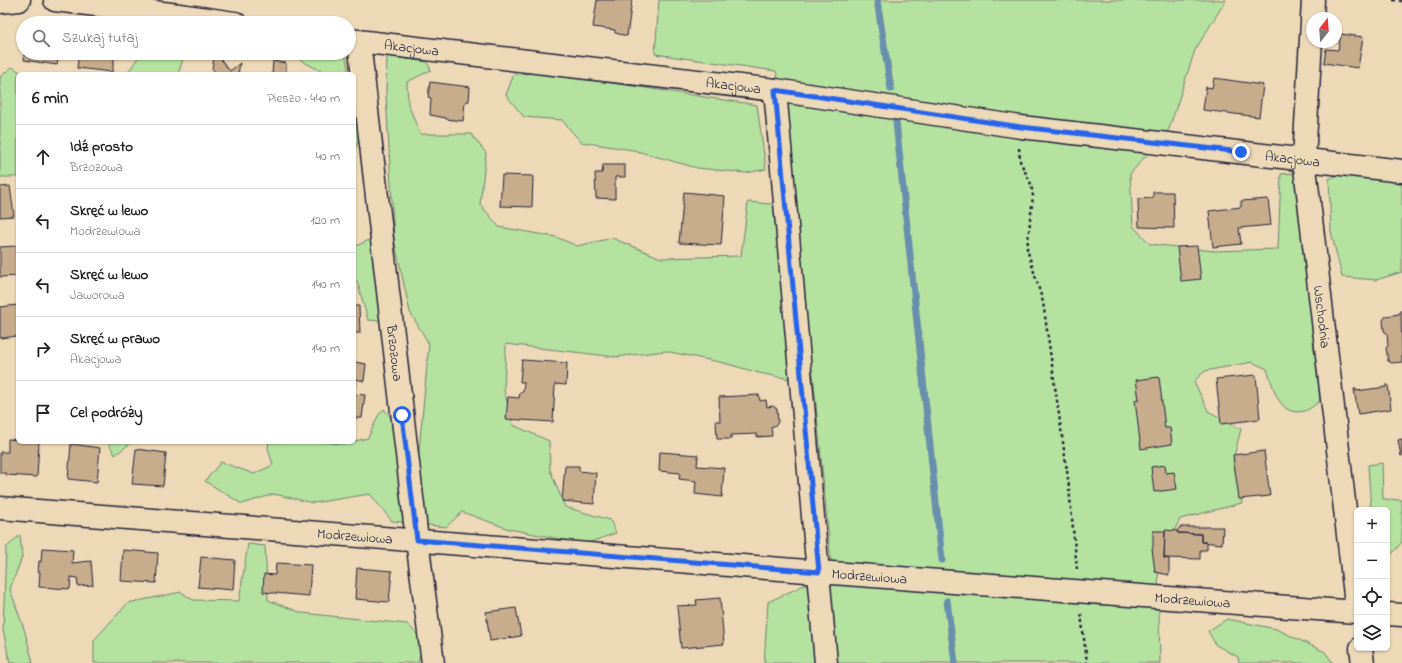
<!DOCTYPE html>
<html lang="pl">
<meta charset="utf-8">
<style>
body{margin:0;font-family:"Indie Flower",sans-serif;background:#f6f6f6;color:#222}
.controls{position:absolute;right:12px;bottom:12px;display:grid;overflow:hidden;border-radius:6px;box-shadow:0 1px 3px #0004}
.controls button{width:36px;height:36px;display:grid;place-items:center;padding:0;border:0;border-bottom:1px solid #e0e0e0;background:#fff;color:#222;font:20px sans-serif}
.compass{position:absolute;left:1306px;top:12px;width:36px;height:36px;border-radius:50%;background:#fff;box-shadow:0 1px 3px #0004;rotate:17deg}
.stop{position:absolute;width:12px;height:12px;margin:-9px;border:3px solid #2563eb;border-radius:50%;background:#fff}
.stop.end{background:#2563eb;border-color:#fff;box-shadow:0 1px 4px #0008}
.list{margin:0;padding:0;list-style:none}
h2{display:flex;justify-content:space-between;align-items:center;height:52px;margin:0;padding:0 16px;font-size:17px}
h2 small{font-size:13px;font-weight:400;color:#767676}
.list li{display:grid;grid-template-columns:26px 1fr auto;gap:12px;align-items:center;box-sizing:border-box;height:64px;padding:0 16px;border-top:1px solid #e0e0e0}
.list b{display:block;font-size:15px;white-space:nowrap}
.list p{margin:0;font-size:13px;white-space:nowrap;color:#767676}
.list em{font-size:13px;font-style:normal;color:#767676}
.icon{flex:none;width:22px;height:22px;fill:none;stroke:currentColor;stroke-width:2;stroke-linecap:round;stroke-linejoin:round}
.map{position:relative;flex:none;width:1402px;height:663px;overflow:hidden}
.search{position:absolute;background:#fff;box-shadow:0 1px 3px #0004;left:16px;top:16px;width:340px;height:44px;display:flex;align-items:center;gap:10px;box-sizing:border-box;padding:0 14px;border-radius:22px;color:#767676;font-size:15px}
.panel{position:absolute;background:#fff;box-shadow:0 1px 3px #0004;left:16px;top:72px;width:340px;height:372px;border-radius:6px}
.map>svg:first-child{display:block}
.green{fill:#b6e29f;stroke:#6c826d}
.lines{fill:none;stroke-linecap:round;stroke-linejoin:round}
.stream{stroke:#6690ab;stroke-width:7}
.building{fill:#c6ae8d;stroke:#22223b}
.street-casing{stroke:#22223b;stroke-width:25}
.path{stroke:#22223b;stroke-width:2.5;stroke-dasharray:3 3;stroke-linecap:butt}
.street{stroke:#ecd9b7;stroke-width:22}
.route{stroke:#2563eb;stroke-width:5}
.labels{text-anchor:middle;stroke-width:3;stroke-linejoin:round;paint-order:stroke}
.street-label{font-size:14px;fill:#22223b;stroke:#ecd9b7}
</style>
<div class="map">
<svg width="1402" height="663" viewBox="0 0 1402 663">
<rect width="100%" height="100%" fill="#ecd9b7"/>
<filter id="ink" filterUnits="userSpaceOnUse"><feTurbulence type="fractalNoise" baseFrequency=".025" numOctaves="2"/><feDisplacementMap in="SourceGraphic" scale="8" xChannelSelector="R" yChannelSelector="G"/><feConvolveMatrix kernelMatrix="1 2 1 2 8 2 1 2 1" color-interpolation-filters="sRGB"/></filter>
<g filter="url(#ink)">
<path class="green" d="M 659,0 L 1226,0 L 1195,50 L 1169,129 L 1130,174 L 1133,226 L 1150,244 L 1214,251 L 1278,249 L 1281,174 L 1299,173 L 1320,401 C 1316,404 1309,410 1304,411 C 1278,417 1274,388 1267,369 L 1252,362 L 1205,371 L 1194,381 L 1208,411 L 1241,429 L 1233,460 L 1242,503 L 1180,519 L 1158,565 L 1160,663 L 764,663 L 768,602 L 832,572 L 813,373 L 790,379 L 759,373 L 724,363 L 665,351 L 616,357 L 506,344 L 504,390 L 513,425 L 549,441 L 550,470 L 565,507 L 610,520 L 616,533 L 585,544 L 509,529 L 462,512 L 446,527 L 392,521 L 370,494 L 313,503 L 274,494 L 242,504 L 205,481 L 221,462 L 254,474 L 273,465 L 268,448 L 269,442 L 325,442 L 342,444 L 368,438 L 378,416 L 384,409 L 419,451 L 429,344 L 410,312 L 394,239 L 386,95 L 387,56 L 427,62 L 431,70 L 407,82 L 408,104 L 420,134 L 471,134 L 486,153 L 480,204 L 499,227 L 556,237 L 577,246 L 612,238 L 661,258 L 741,256 L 748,202 L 770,204 L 795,191 L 788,112 L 776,71 L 655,54 Z
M 141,53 L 185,53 L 178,74 L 127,74 Z
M 294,53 L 345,53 L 349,74 L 327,74 L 300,60 Z
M 12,67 L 23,74 L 18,74 L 18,177 L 0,177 L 0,77 Z
M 547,73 L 757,105 L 766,169 L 746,173 L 697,168 L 633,150 L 581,142 L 562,120 L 524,117 L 506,95 L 514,74 Z
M 354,104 L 360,135 L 354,153 Z
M 1340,174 L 1402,183 L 1402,272 L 1376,280 L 1342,277 L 1331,231 L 1329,179 Z
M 371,239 L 383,321 L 368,320 L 357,281 L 354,281 L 354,247 Z
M 110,442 L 132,442 L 115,455 L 109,444 Z
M 1382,463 L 1383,499 L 1402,500 L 1402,542 L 1391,555 L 1387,556 L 1387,510 L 1371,510 L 1368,465 Z
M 20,535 L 22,557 L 10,589 L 25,632 L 33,663 L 10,663 L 3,630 L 6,548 Z
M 248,544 L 265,546 L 268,600 L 302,613 L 407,624 L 423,640 L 418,663 L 94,663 L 94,640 L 128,603 L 181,592 L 193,600 L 239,601 Z
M 1227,619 L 1276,629 L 1325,652 L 1333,663 L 1239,663 L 1238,657 L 1216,645 L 1208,631 Z"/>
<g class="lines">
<path class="stream" d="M 877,0 L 891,89
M 896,122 L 942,560
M 947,601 L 955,663"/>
</g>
<path class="building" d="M 597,0 L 632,0 L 627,36 L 615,33 L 615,30 L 593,27 Z
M 1341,34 L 1363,37 L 1358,68 L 1324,63 L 1326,49 L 1338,50 Z
M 25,53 L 59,53 L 57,65 L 24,60 Z
M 79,53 L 115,53 L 112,72 L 77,68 Z
M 215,53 L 216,53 L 230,71 L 240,63 L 238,74 L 212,74 L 216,73 L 212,68 Z
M 273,61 L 286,63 L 286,73 L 295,74 L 272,74 Z
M 1214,78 L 1263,85 L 1259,117 L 1203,110 L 1206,87 L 1212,88 Z
M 430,82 L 470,87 L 469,101 L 465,102 L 463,121 L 446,119 L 446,118 L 430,115 L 431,98 L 428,97 Z
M 603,165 L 625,165 L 625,177 L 615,177 L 615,199 L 596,198 L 595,173 L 602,173 Z
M 502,175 L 533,176 L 532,207 L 500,206 Z
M 10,186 L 14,216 L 0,217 L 0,187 Z
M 684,192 L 725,196 L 721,245 L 679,243 Z
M 1153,192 L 1173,192 L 1174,228 L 1139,227 L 1138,199 L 1153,198 Z
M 1268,199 L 1271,225 L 1239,228 L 1241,244 L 1213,247 L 1209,211 L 1241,207 L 1241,201 Z
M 17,246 L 18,276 L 0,277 L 0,247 Z
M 1197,246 L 1201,279 L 1181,281 L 1177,247 Z
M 18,305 L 18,336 L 0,338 L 0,307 Z
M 354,306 L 359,306 L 360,333 L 354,333 Z
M 1401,310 L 1402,362 L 1392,363 L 1388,361 L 1386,348 L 1388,346 L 1387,333 L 1384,331 L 1383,320 L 1386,316 L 1399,314 Z
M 522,360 L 567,363 L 566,385 L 555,384 L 553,422 L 506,419 L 508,397 L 519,398 L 520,392 L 523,392 L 524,382 L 520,382 Z
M 354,362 L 366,364 L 364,381 L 356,379 L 354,394 L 365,395 L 362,418 L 354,418 Z
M 1256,375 L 1260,419 L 1221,424 L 1216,379 Z
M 1159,377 L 1165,428 L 1170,428 L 1172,444 L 1141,449 L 1135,400 L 1139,399 L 1136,380 Z
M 1386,385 L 1388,385 L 1391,409 L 1358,414 L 1354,389 L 1356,389 L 1356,391 L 1386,387 Z
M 759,395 L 760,401 L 766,400 L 767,407 L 773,406 L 777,409 L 778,422 L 776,425 L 771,427 L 772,436 L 757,437 L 757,434 L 731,435 L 731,439 L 717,439 L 716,421 L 720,421 L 719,397 Z
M 8,439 L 18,440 L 18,442 L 39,442 L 37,477 L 6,475 L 6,473 L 0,473 L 0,452 L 8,452 Z
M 1402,439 L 1402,456 L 1401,456 L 1398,440 Z
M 71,444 L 100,448 L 97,482 L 68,479 Z
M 136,449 L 166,453 L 163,486 L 132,484 Z
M 1264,451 L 1270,496 L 1239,499 L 1233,455 Z
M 660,452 L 698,455 L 697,466 L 724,468 L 722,497 L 695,494 L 696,481 L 679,479 L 680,473 L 659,471 Z
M 1165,465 L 1166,473 L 1174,472 L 1177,489 L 1154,492 L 1151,467 Z
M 565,466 L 579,466 L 579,471 L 596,473 L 594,504 L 562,501 Z
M 1180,527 L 1223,527 L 1222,544 L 1201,542 L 1201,534 L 1178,533 L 1177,531 Z
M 1165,530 L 1177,531 L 1178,533 L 1201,534 L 1201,542 L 1207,542 L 1207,550 L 1200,550 L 1200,559 L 1164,558 Z
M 1153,531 L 1165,531 L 1164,558 L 1169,559 L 1169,575 L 1155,572 L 1152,548 L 1153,547 Z
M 42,548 L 73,550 L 72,563 L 91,561 L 93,585 L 78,586 L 77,578 L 71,577 L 70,589 L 39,587 L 40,572 L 38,572 L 39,561 L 41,562 Z
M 123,550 L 158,553 L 156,583 L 121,581 Z
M 201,557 L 235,560 L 233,590 L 198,587 Z
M 276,563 L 311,565 L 309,596 L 263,592 L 264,574 L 275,575 Z
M 357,568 L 392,571 L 389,602 L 355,599 Z
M 720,598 L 724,644 L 681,648 L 677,606 L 697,605 L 696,600 Z
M 516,608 L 521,636 L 490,641 L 486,612 Z"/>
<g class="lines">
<defs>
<g id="street">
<path d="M 55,0 L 179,15 L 235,23"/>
<path d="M 0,2 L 19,0"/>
<path d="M 1312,18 L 1313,0"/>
<path id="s1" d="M 1312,22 L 1304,159 L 1357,612"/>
<path id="s2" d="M 349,40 L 775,90 L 1021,127 L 1402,171"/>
<path id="s3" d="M 359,42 L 417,540 L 433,663"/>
<path d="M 775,90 L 826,663"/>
<path id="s4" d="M 0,508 L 819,572 L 1357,612"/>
<path d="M 1387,614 L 1402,615"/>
<path d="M 1361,648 L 1363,663"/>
</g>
</defs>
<use href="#street" class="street-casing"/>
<path class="path" d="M 1393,0 L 1402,1
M 1019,148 L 1020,161 L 1031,184 L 1033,196 L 1027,249 L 1043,302 L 1068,478 L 1077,569
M 1081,614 L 1087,663"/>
<use href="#street" class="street"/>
</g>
</g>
<g class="lines" filter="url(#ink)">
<path class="route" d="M 402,415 L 417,540 L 819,572 L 775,90 L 1021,127 L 1241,152"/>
</g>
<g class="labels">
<g class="street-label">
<text dy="5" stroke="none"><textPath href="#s2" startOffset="63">Akacjowa</textPath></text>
<text dy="5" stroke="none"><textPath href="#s2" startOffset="387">Akacjowa</textPath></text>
<text dy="5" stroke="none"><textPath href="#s2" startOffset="951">Akacjowa</textPath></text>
<text dy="5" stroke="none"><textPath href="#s1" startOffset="296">Wschodnia</textPath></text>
<text dy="5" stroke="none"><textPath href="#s3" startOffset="313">Brzozowa</textPath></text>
<text dy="5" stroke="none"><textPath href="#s4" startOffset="356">Modrzewiowa</textPath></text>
<text dy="5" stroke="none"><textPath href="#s4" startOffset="872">Modrzewiowa</textPath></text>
<text dy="5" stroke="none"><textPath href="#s4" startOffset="1196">Modrzewiowa</textPath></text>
</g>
</g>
</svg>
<div class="controls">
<button>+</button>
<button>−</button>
<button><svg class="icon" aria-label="locate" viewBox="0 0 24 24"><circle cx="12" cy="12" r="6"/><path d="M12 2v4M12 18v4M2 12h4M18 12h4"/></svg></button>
<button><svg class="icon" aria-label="layers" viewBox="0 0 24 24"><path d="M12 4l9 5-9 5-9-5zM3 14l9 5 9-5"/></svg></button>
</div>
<svg class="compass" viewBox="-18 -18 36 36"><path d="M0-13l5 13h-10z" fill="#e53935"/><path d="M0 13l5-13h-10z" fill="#767676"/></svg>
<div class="stop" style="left:402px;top:415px"></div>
<div class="stop end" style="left:1241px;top:152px"></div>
<div class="search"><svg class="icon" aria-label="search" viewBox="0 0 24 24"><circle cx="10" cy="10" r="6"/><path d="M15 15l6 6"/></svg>Szukaj tutaj</div>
<section class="panel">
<h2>6 min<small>Pieszo · 440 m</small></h2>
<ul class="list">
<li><svg class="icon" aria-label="ahead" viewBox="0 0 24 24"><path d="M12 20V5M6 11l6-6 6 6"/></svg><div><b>Idź prosto</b><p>Brzozowa</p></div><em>40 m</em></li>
<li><svg class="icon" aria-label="left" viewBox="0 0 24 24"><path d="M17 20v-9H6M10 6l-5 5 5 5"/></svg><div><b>Skręć w lewo</b><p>Modrzewiowa</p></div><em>120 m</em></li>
<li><svg class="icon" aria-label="left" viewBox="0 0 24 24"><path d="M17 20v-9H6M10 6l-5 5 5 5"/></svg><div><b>Skręć w lewo</b><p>Jaworowa</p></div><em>140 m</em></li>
<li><svg class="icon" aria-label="right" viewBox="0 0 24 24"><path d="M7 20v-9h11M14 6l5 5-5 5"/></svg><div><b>Skręć w prawo</b><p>Akacjowa</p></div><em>140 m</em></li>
<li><svg class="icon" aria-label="arrive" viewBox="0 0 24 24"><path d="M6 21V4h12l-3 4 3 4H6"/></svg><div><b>Cel podróży</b></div></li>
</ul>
</section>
</div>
